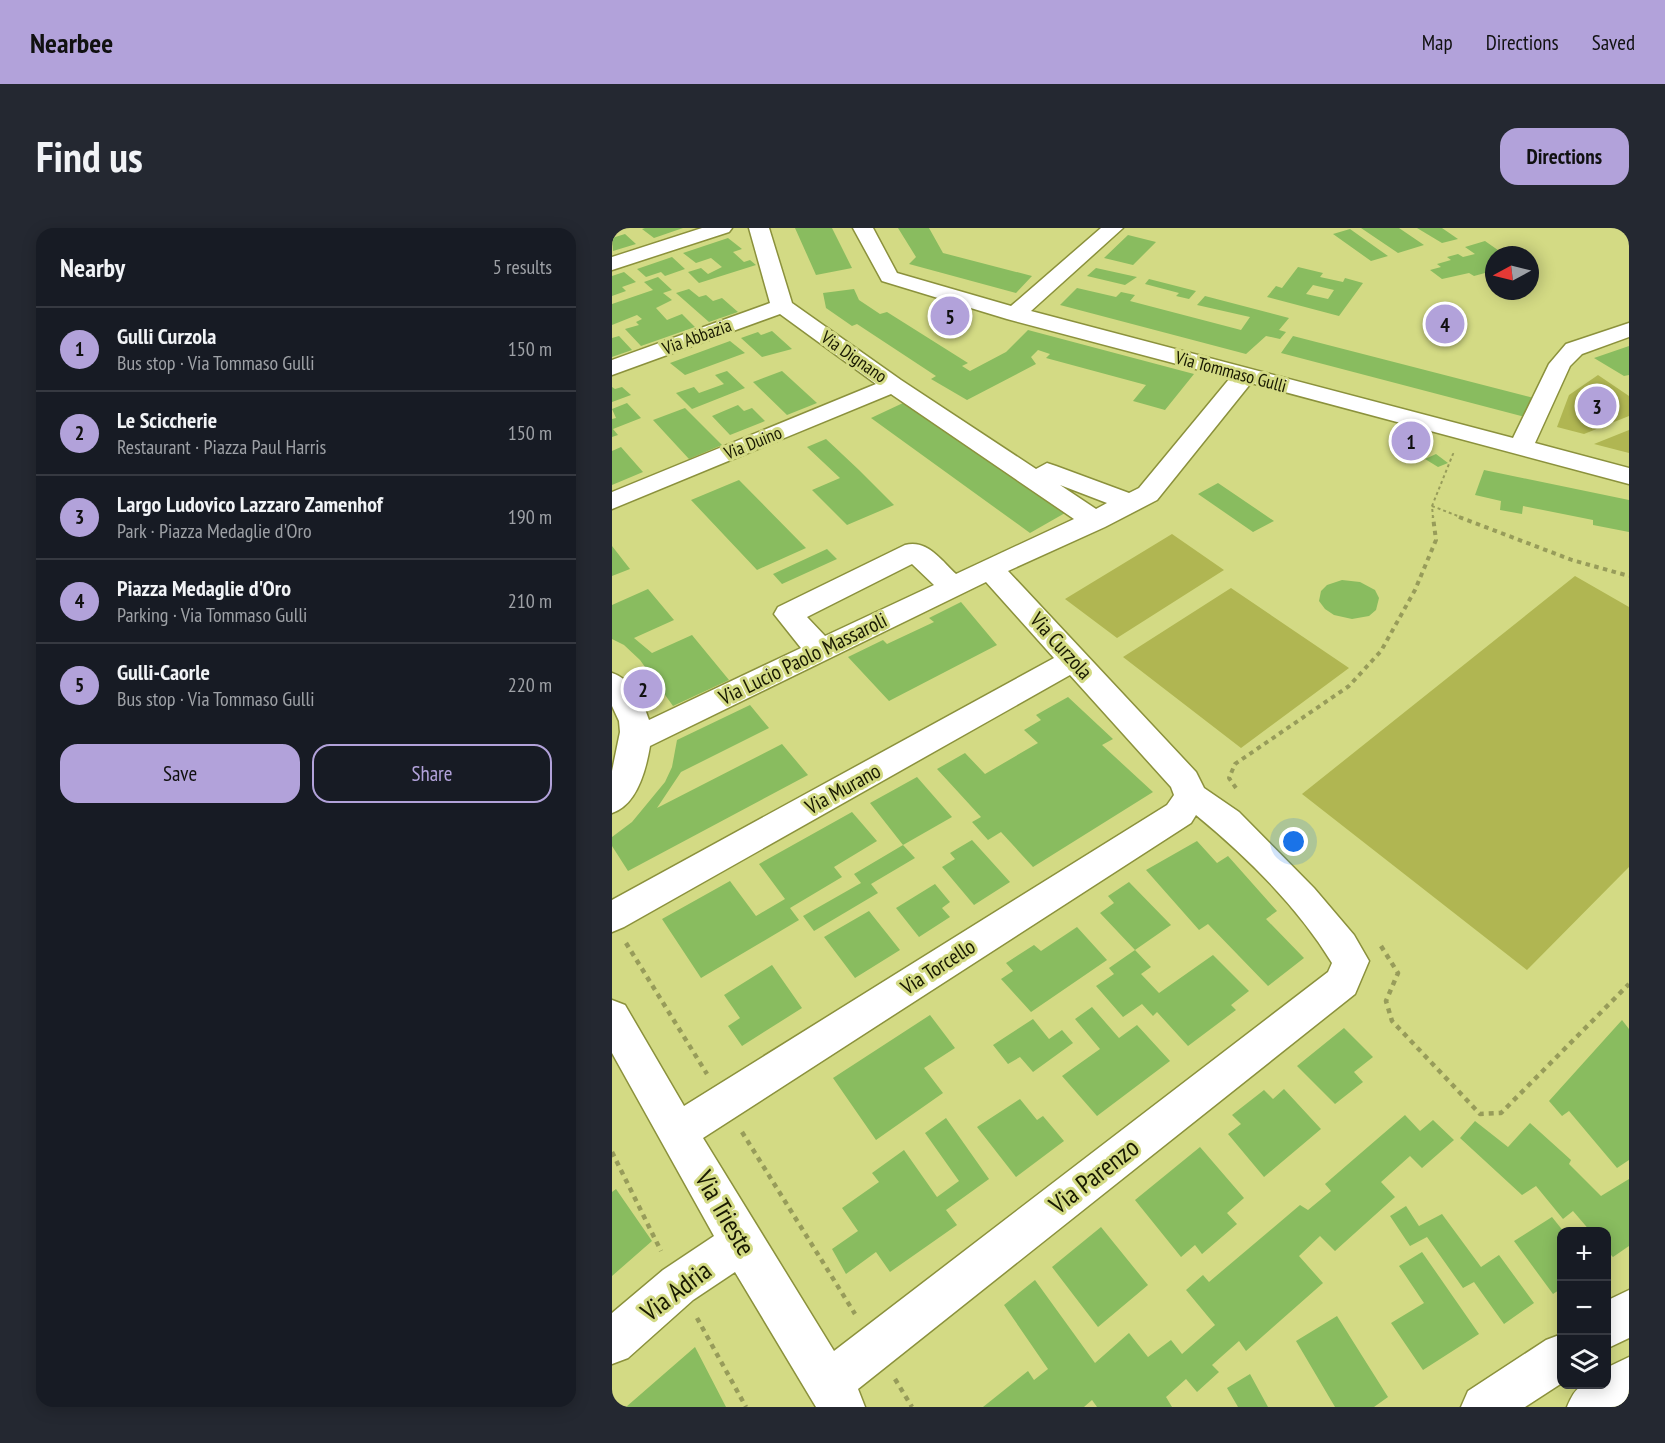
<!DOCTYPE html>
<meta charset="utf-8">
<style>
body{margin:0;font-family:"PT Sans Narrow",sans-serif;background:#242831;color:#f1f3f6}
.controls{position:absolute;right:18px;bottom:18px;display:grid;overflow:hidden;border-radius:12px;box-shadow:0 3px 15px #0003}
.controls button{width:54px;height:54px;display:grid;place-items:center;padding:0;border:0;border-bottom:2px solid #363941;background:#171b24;color:#f1f3f6;font:30px sans-serif}
.compass{position:absolute;left:873px;top:18px;width:54px;height:54px;border-radius:50%;background:#171b24;box-shadow:0 3px 15px #0003;rotate:263deg}
.you{position:absolute;left:682px;top:614px;width:21px;height:21px;margin:-15px;border:4px solid #fff;border-radius:50%;background:#1a73e8;box-shadow:0 0 0 9px #1a73e833}
.badge{display:grid;place-items:center;width:39px;height:39px;border-radius:50%;background:#b2a2da;color:#111;font-size:20px;font-weight:700}
.pin{position:absolute;translate:-50% -50%;border:3px solid #fff;box-shadow:0 2px 6px #0006}
.list{margin:0;padding:0;list-style:none}
h2{display:flex;justify-content:space-between;align-items:center;height:78px;margin:0;padding:0 24px;font-size:26px}
h2 small{font-size:20px;font-weight:400;color:#9ea1a6}
.list li{display:grid;grid-template-columns:39px 1fr auto;gap:18px;align-items:center;box-sizing:border-box;height:84px;padding:0 24px;border-top:2px solid #363941}
.list b{display:block;font-size:22px;white-space:nowrap}
.list p{margin:0;font-size:20px;white-space:nowrap;color:#9ea1a6}
.list em{font-size:20px;font-style:normal;color:#9ea1a6}
.actions{display:flex;gap:12px;padding:18px 24px}
.actions a{flex:1;padding:14px 0;border:2px solid #b2a2da;border-radius:18px;text-align:center;font-size:21px;color:#b2a2da}
.actions .main{background:#b2a2da;color:#111}
.icon{flex:none;width:33px;height:33px;fill:none;stroke:currentColor;stroke-width:2;stroke-linecap:round;stroke-linejoin:round}
.map{position:relative;flex:none;width:1017px;height:1179px;overflow:hidden;border-radius:18px}
header{display:flex;align-items:center;gap:36px;box-sizing:border-box;height:84px;padding:0 30px;background:#b2a2da;color:#111}
header strong{font-size:28px}
nav{display:flex;gap:33px;margin-inline-start:auto;font-size:21px}
.intro{display:flex;align-items:center;justify-content:space-between;box-sizing:border-box;height:144px;padding:0 36px}
h1{margin:0;font-size:42px}
.button{padding:15px 27px;border-radius:18px;background:#b2a2da;color:#111;font-size:21px;font-weight:700}
main{display:flex;gap:36px;padding:0 36px}
aside{flex:1;background:#171b24;border-radius:18px;box-shadow:0 3px 15px #0003}
.map>svg:first-child{display:block}
.green{fill:#b0b652}
.building{fill:#89bc5f;fill-rule:evenodd}
.lines{fill:none;stroke-linecap:round;stroke-linejoin:round}
.minor-casing{stroke:#8b913c;stroke-width:3}
.path-far2{stroke:#979c5a;stroke-width:2;stroke-dasharray:3 3;stroke-linecap:butt}
.path-far1{stroke:#979c5a;stroke-width:4;stroke-dasharray:4.5 4.5;stroke-linecap:butt}
.path{stroke:#979c5a;stroke-width:4.5;stroke-dasharray:5 5;stroke-linecap:butt}
.minor{fill:#fff;fill-rule:evenodd}
.labels{text-anchor:middle;stroke-width:6;stroke-linejoin:round;paint-order:stroke}
.far-street-label{font-size:18px;fill:#181901;stroke:#d3da84}
.street-label{font-size:21px;fill:#181901;stroke:#d3da84}
.near-street-label{font-size:26px;fill:#181901;stroke:#d3da84}
</style>
<header>
<strong>Nearbee</strong>
<nav><a>Map</a><a>Directions</a><a>Saved</a></nav>
</header>
<div class="intro"><h1>Find us</h1><a class="button">Directions</a></div>
<main>
<aside>
<h2>Nearby<small>5 results</small></h2>
<ul class="list">
<li><span class="badge">1</span><div><b>Gulli Curzola</b><p>Bus stop · Via Tommaso Gulli</p></div><em>150 m</em></li>
<li><span class="badge">2</span><div><b>Le Sciccherie</b><p>Restaurant · Piazza Paul Harris</p></div><em>150 m</em></li>
<li><span class="badge">3</span><div><b>Largo Ludovico Lazzaro Zamenhof</b><p>Park · Piazza Medaglie d'Oro</p></div><em>190 m</em></li>
<li><span class="badge">4</span><div><b>Piazza Medaglie d'Oro</b><p>Parking · Via Tommaso Gulli</p></div><em>210 m</em></li>
<li><span class="badge">5</span><div><b>Gulli-Caorle</b><p>Bus stop · Via Tommaso Gulli</p></div><em>220 m</em></li>
</ul>
<div class="actions"><a class="main">Save</a><a>Share</a></div>
</aside>
<div class="map">
<svg width="1017" height="1179" viewBox="0 0 1017 1179">
<rect width="100%" height="100%" fill="#d3da84"/>
<path class="green" d="M 986,147 L 1017,168 L 1017,188 L 972,206 L 945,199 L 957,167 Z
M 1017,202 L 1017,225 L 982,216 Z
M 560,306 L 612,342 L 505,410 L 453,371 Z
M 963,348 L 1017,379 L 1017,639 L 915,742 L 690,566 Z
M 619,360 L 737,440 L 629,520 L 511,429 Z"/>
<path class="building" d="M 33,0 L 71,0 L 42,10 L 30,1 Z
M 183,0 L 220,0 L 240,40 L 204,47 Z
M 286,0 L 317,0 L 331,25 L 420,48 L 404,65 L 297,36 L 304,29 Z
M 749,0 L 787,0 L 812,17 L 786,25 Z
M 805,0 L 830,0 L 846,11 L 830,15 Z
M 738,1 L 776,28 L 759,33 L 721,6 Z
M 13,6 L 24,16 L 1,23 L 0,10 Z
M 516,7 L 544,14 L 521,37 L 492,30 Z
M 116,10 L 130,21 L 121,24 L 132,34 L 138,32 L 144,37 L 87,55 L 76,44 L 89,40 L 96,46 L 110,39 L 99,30 L 84,35 L 71,25 Z
M 873,13 L 893,27 L 882,27 L 882,47 L 877,49 L 873,45 L 862,48 L 857,45 L 830,51 L 818,42 L 829,39 L 825,36 L 839,32 L 835,29 L 846,26 L 851,29 L 863,26 L 853,19 Z
M 60,29 L 73,41 L 53,48 L 49,44 L 34,49 L 25,41 Z
M 686,39 L 711,45 L 708,49 L 731,54 L 733,50 L 751,55 L 727,88 L 655,69 L 664,58 L 670,60 ZM 701,57 L 722,62 L 716,71 L 694,66 Z
M 484,40 L 525,49 L 513,57 L 475,48 Z
M 12,44 L 24,54 L 10,59 L 14,63 L 0,68 L 0,48 Z
M 46,49 L 60,62 L 51,65 L 60,72 L 44,80 L 55,92 L 70,86 L 83,99 L 29,118 L 13,101 L 27,97 L 24,94 L 30,91 L 25,87 L 0,97 L 0,76 L 41,62 L 32,54 Z
M 537,51 L 584,63 L 577,71 L 564,68 L 567,65 L 533,56 Z
M 465,60 L 504,69 L 509,64 L 523,67 L 518,73 L 629,102 L 638,89 L 585,77 L 593,68 L 677,90 L 667,102 L 674,104 L 668,111 L 654,108 L 634,126 L 448,77 Z
M 77,61 L 87,69 L 94,67 L 101,73 L 110,70 L 126,84 L 97,94 L 64,65 Z
M 242,61 L 247,72 L 268,86 L 275,84 L 356,135 L 350,138 L 358,143 L 394,124 L 416,102 L 582,146 L 553,182 L 521,173 L 534,157 L 434,130 L 438,126 L 426,122 L 419,129 L 424,136 L 355,172 L 319,151 L 324,148 L 245,96 L 240,98 L 214,80 L 211,65 Z
M 160,103 L 180,121 L 150,129 L 129,110 L 146,104 L 149,107 Z
M 7,108 L 20,122 L 0,129 L 0,110 Z
M 681,108 L 922,170 L 913,189 L 669,125 Z
M 118,113 L 133,125 L 73,147 L 58,135 Z
M 1017,118 L 1017,147 L 1012,148 L 982,130 Z
M 115,143 L 133,160 L 80,181 L 64,165 L 82,159 L 87,165 L 112,156 L 103,147 Z
M 170,143 L 205,175 L 175,187 L 141,154 Z
M 0,159 L 3,161 L 10,159 L 19,167 L 0,174 Z
M 15,175 L 29,190 L 1,201 L 6,207 L 0,209 L 0,191 L 4,190 L 0,181 Z
M 291,175 L 453,285 L 418,305 L 259,190 Z
M 126,177 L 132,183 L 140,180 L 153,193 L 118,207 L 100,188 Z
M 73,180 L 110,217 L 77,231 L 41,192 Z
M 214,211 L 247,242 L 282,277 L 235,297 L 200,262 L 228,250 L 195,219 Z
M 9,219 L 31,244 L 0,257 L 0,223 Z
M 824,226 L 836,235 L 826,239 L 813,231 Z
M 872,242 L 1017,272 L 1017,304 L 981,297 L 981,292 L 911,278 L 910,286 L 888,282 L 889,273 L 863,267 Z
M 127,252 L 194,320 L 145,342 L 79,272 Z
M 606,255 L 662,293 L 641,304 L 586,266 Z
M 0,318 L 18,341 L 0,348 Z
M 215,321 L 225,331 L 170,356 L 161,346 Z
M 730,352 L 748,354 L 763,362 L 767,370 L 764,382 L 757,388 L 740,391 L 722,387 L 713,381 L 707,373 L 709,363 L 715,357 Z
M 36,361 L 62,392 L 22,410 L 40,425 L 80,407 L 117,452 L 61,478 L 28,432 L 12,417 L 0,411 L 0,377 Z
M 349,374 L 385,417 L 277,473 L 236,429 L 271,412 L 275,416 L 322,394 L 317,390 Z
M 456,469 L 501,511 L 490,517 L 541,564 L 421,639 L 389,604 L 376,612 L 360,594 L 369,589 L 325,541 L 353,525 L 373,546 L 426,515 L 412,502 L 429,492 L 424,487 Z
M 138,477 L 157,500 L 69,544 L 45,580 L 170,516 L 196,547 L 16,643 L 0,618 L 0,609 L 20,594 L 53,554 L 60,539 L 65,512 Z
M 305,549 L 340,589 L 291,617 L 258,575 Z
M 240,584 L 265,613 L 222,639 L 230,649 L 178,680 L 187,692 L 89,750 L 50,691 L 118,653 L 144,688 L 173,671 L 147,636 Z
M 360,612 L 398,654 L 362,677 L 330,639 L 343,631 L 338,625 Z
M 585,613 L 605,635 L 616,628 L 665,683 L 654,691 L 692,730 L 656,758 L 596,696 L 587,702 L 534,642 Z
M 291,617 L 303,630 L 259,656 L 266,665 L 202,703 L 191,688 L 249,655 L 242,646 Z
M 517,654 L 559,697 L 523,722 L 488,685 L 502,675 L 496,668 Z
M 323,656 L 338,674 L 330,680 L 338,689 L 307,709 L 284,680 Z
M 257,683 L 288,722 L 243,750 L 212,709 Z
M 465,699 L 495,732 L 419,784 L 389,751 L 401,743 L 394,735 L 422,717 L 429,723 Z
M 523,722 L 539,739 L 529,746 L 547,765 L 601,727 L 637,763 L 619,777 L 624,782 L 576,818 L 545,784 L 541,788 L 530,776 L 511,789 L 484,758 L 502,746 L 497,740 Z
M 160,737 L 190,780 L 130,818 L 116,798 L 128,790 L 112,767 Z
M 480,779 L 507,810 L 525,797 L 558,833 L 485,888 L 450,848 L 488,821 L 463,791 Z
M 318,787 L 343,820 L 312,840 L 331,865 L 264,912 L 221,850 Z
M 421,791 L 437,811 L 450,802 L 461,815 L 421,844 L 408,829 L 396,836 L 381,817 Z
M 1010,792 L 1017,801 L 1017,932 L 1005,940 L 957,883 L 950,888 L 937,873 Z
M 732,800 L 761,829 L 742,844 L 751,854 L 723,876 L 685,838 Z
M 672,861 L 709,901 L 652,949 L 616,906 L 629,896 L 620,887 L 652,862 L 661,871 Z
M 408,871 L 425,892 L 431,888 L 452,913 L 404,949 L 365,899 Z
M 793,887 L 808,903 L 821,892 L 842,912 L 810,940 L 798,928 L 769,954 L 783,969 L 723,1023 L 708,1008 L 687,1028 L 711,1055 L 634,1123 L 627,1113 L 600,1137 L 607,1144 L 585,1164 L 574,1151 L 554,1169 L 560,1179 L 485,1179 L 480,1172 L 472,1179 L 371,1179 L 416,1143 L 422,1152 L 436,1141 L 392,1077 L 423,1052 L 483,1135 L 517,1105 L 536,1129 L 559,1112 L 570,1126 L 603,1097 L 574,1062 L 591,1047 L 597,1054 L 688,977 L 696,982 L 719,963 L 713,956 Z
M 334,890 L 377,951 L 334,982 L 345,997 L 278,1044 L 264,1024 L 234,1046 L 220,1021 L 246,1003 L 230,980 L 267,954 L 260,945 L 292,922 L 325,969 L 347,953 L 313,905 Z
M 863,893 L 896,919 L 918,895 L 959,932 L 957,936 L 989,968 L 1017,951 L 1017,1018 L 1001,1029 L 994,1022 L 994,1004 L 979,1004 L 961,983 L 951,991 L 924,958 L 910,967 L 848,910 Z
M 588,919 L 632,970 L 615,985 L 625,996 L 590,1026 L 583,1017 L 569,1029 L 523,972 Z
M 4,961 L 40,1013 L 0,1048 L 0,964 Z
M 794,978 L 807,998 L 830,986 L 869,1039 L 887,1027 L 922,1075 L 892,1096 L 862,1054 L 851,1060 L 815,1009 L 798,1018 L 778,988 Z
M 940,989 L 952,1004 L 950,1004 L 950,1060 L 941,1066 L 902,1013 Z
M 489,999 L 536,1057 L 486,1099 L 440,1039 Z
M 810,1024 L 867,1106 L 811,1142 L 779,1095 L 812,1075 L 787,1038 Z
M 725,1088 L 776,1169 L 762,1179 L 723,1179 L 684,1113 Z
M 83,1119 L 114,1179 L 14,1179 Z
M 638,1146 L 656,1179 L 626,1179 L 615,1160 Z"/>
<g class="lines">
<defs>
<path id="minor" d="M 90,0 L 120,0 L 117,4 L 0,42 L 0,29 Z
M 137,0 L 157,0 L 180,75 L 289,152 L 424,241 L 435,235 L 444,238 L 517,265 L 527,260 L 618,150 L 395,91 L 270,53 L 241,0 L 261,0 L 285,45 L 399,78 L 489,0 L 511,0 L 419,83 L 901,210 L 937,136 L 954,116 L 1017,95 L 1017,109 L 970,126 L 958,138 L 923,215 L 1017,240 L 1017,256 L 639,155 L 545,272 L 493,299 L 396,343 L 584,544 L 592,560 L 627,584 L 702,660 L 742,707 L 757,733 L 743,766 L 246,1161 L 253,1179 L 204,1179 L 123,1044 L 81,1072 L 16,1130 L 0,1136 L 0,1085 L 51,1042 L 102,1008 L 0,825 L 0,772 L 13,777 L 72,878 L 555,577 L 562,567 L 559,559 L 458,447 L 12,699 L 0,704 L 0,672 L 442,430 L 374,354 L 38,518 C 34,542 25,577 0,585 L 0,543 L 8,504 L 7,493 L 0,478 L 0,445 C 19,451 31,473 37,492 L 189,420 L 162,386 L 166,379 L 293,317 C 315,311 329,332 344,346 L 462,291 L 279,166 L 0,281 L 0,264 L 264,156 L 168,86 L 0,147 L 0,132 L 158,75 ZM 448,257 L 495,275 L 484,281 ZM 300,336 L 322,357 L 213,408 L 195,389 ZM 584,587 C 634,628 686,679 720,735 L 716,744 L 222,1123 L 91,910 L 579,595 Z
M 1017,1062 L 1017,1110 L 994,1121 L 994,1073 Z
M 950,1106 L 950,1155 L 913,1179 L 849,1179 L 856,1163 L 934,1112 Z
M 1017,1129 L 1017,1179 L 955,1179 C 965,1155 970,1156 994,1156 L 994,1140 Z"/>
</defs>
<use href="#minor" class="minor-casing"/>
<path class="path-far2" d="M 820,278 L 851,290
M 821,290 L 820,278 L 841,226 L 843,227"/>
<path class="path-far1" d="M 847,289 L 960,332 L 1017,348
M 624,560 L 617,550 L 623,536 L 737,458 L 769,423 L 803,362 L 824,312 L 821,289"/>
<path class="path" d="M 14,715 L 95,846
M 769,718 L 786,745 L 774,773 L 780,793 L 868,886 L 889,885 L 1017,756
M 130,904 L 243,1086
M 0,924 L 49,1023
M 85,1090 L 134,1179
M 283,1151 L 300,1179"/>
<use href="#minor" class="minor"/>
</g>
<g class="labels">
<g class="far-street-label">
<text transform="translate(85 109) rotate(-20)" y="6">Via Abbazia</text>
<text transform="translate(242 129) rotate(35)" y="6">Via Dignano</text>
<text transform="translate(619 144) rotate(15)" y="6">Via Tommaso Gulli</text>
<text transform="translate(141 215) rotate(-22)" y="6">Via Duino</text>
</g>
<g class="street-label">
<text transform="translate(449 418) rotate(48)" y="7">Via Curzola</text>
<text transform="translate(191 431) rotate(-26)" y="7">Via Lucio Paolo Massaroli</text>
<text transform="translate(231 561) rotate(-29)" y="7">Via Murano</text>
<text transform="translate(326 739) rotate(-33)" y="7">Via Torcello</text>
</g>
<g class="near-street-label">
<text transform="translate(482 948) rotate(-38)" y="9">Via Parenzo</text>
<text transform="translate(113 985) rotate(60)" y="9">Via Trieste</text>
<text transform="translate(64 1063) rotate(-37)" y="9">Via Adria</text>
</g>
</g>
</svg>
<div class="controls">
<button>+</button>
<button>−</button>
<button><svg class="icon" aria-label="layers" viewBox="0 0 24 24"><path d="M12 4l9 5-9 5-9-5zM3 14l9 5 9-5"/></svg></button>
</div>
<svg class="compass" viewBox="-18 -18 36 36"><path d="M0-13l5 13h-10z" fill="#e53935"/><path d="M0 13l5-13h-10z" fill="#9ea1a6"/></svg>
<div class="you"></div>
<div class="pin badge" style="left:799px;top:213px">1</div>
<div class="pin badge" style="left:31px;top:461px">2</div>
<div class="pin badge" style="left:985px;top:178px">3</div>
<div class="pin badge" style="left:833px;top:96px">4</div>
<div class="pin badge" style="left:338px;top:88px">5</div>
</div>
</main>
